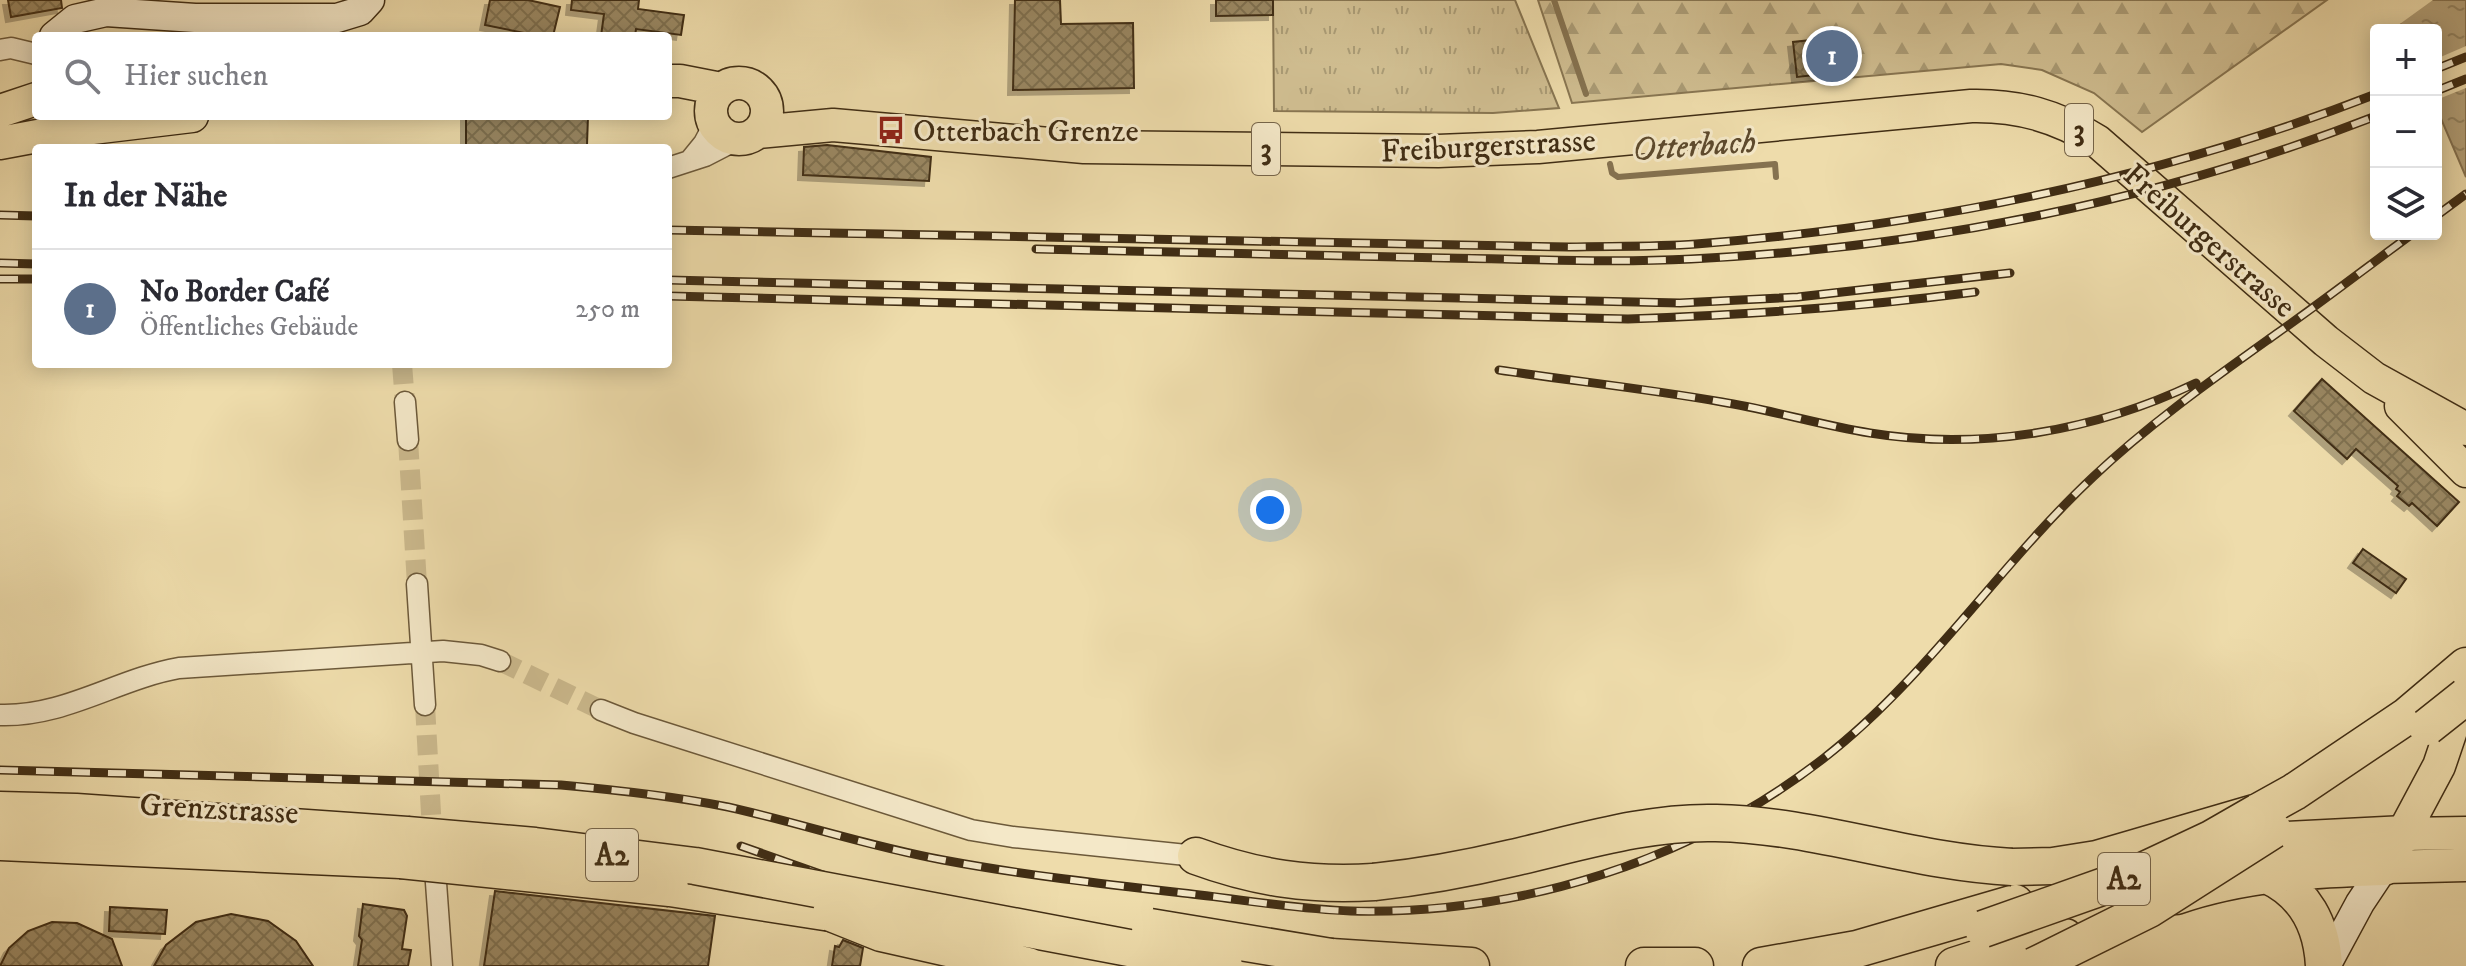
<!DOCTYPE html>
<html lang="de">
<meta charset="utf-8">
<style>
body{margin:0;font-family:"IM FELL DW Pica",serif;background:#f2f2f3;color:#2b2b33}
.controls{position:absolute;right:24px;top:24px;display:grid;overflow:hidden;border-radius:8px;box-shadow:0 4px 20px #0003}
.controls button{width:72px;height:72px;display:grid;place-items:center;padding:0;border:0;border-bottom:2px solid #e1e1e2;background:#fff;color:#2b2b33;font:40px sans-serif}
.you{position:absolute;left:1270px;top:510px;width:28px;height:28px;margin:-20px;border:6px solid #fff;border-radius:50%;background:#1a73e8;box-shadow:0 0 0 12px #1a73e833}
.badge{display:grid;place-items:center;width:52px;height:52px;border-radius:50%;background:#ea580c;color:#fff;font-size:26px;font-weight:700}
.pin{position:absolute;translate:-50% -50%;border:4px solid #fff;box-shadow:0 2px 8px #0006}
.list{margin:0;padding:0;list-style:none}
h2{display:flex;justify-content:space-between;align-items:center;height:104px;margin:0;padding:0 32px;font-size:34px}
h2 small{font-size:26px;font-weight:400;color:#7c7c81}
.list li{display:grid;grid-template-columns:52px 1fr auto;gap:24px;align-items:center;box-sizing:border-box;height:120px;padding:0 32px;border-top:2px solid #e1e1e2}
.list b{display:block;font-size:30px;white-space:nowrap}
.list p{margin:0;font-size:26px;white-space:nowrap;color:#7c7c81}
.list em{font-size:26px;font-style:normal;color:#7c7c81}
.icon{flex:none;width:44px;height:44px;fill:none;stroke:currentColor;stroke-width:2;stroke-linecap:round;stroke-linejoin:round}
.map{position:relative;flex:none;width:2466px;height:966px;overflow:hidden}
.search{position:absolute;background:#fff;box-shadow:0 4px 20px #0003;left:32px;top:32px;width:640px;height:88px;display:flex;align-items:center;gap:20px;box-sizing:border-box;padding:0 28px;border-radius:8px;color:#7c7c81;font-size:30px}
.panel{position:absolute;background:#fff;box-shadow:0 4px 20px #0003;left:32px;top:144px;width:640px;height:224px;border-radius:8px}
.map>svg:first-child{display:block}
.grass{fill:url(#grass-tufts);stroke:#887652;stroke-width:2}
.forest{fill:url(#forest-firs);stroke:#887652;stroke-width:2}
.water{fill:url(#water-ripples);stroke:#857250;stroke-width:2}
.pier{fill:#eedcab}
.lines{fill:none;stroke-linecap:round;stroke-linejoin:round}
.stream{stroke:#857250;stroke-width:6}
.building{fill:url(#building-cross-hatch);stroke:#402d14;stroke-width:2;filter:url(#shadow)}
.street-tunnel{stroke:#cbb98d;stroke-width:20;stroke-dasharray:20 10;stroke-linecap:butt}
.street-casing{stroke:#6c593a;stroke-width:23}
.secondary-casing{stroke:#402d14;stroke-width:31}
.primary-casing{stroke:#402d14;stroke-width:35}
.highway-casing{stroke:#402d14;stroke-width:39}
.street{stroke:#f4e8c8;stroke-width:20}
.secondary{stroke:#f4e8c8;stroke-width:28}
.primary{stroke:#eedcab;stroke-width:32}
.highway{stroke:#eedcab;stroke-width:36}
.rail-casing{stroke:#402d14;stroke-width:9}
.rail{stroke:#f4e8c8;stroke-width:6;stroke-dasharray:18;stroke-linecap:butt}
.highway-bridge-casing{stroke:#402d14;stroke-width:39;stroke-linecap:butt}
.highway-bridge{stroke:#eedcab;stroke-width:36}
.labels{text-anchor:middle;stroke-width:6;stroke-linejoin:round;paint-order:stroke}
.shield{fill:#f4e8c8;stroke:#76654a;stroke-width:2}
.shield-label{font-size:30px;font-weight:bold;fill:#402d14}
.poi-label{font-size:32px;fill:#402d14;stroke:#f4e8c8;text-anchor:start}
.street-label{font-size:32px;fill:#402d14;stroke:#f4e8c8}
.water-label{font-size:34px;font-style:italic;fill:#5d4a2d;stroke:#f4e8c8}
</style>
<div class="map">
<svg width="2466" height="966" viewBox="0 0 2466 966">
<defs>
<pattern id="grass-tufts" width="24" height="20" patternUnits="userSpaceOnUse" patternTransform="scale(2)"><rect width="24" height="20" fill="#d0be91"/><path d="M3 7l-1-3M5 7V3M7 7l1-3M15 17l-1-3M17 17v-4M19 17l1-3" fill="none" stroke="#aa9b75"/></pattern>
<pattern id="forest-firs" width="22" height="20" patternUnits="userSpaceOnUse" patternTransform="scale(2)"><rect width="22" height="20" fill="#d0be91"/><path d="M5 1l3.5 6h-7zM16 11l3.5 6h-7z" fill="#aa9b75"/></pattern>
<pattern id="water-ripples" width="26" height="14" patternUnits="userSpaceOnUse" patternTransform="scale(2)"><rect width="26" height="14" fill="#b3a078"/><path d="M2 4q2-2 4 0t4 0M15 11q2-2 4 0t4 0" fill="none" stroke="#938361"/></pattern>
<pattern id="building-cross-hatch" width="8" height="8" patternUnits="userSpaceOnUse" patternTransform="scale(2)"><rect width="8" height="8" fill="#9a8863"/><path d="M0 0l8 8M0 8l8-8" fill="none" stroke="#7f7050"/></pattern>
<filter id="shadow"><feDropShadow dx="-5" dy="5" stdDeviation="0" flood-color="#0004"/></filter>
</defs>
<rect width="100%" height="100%" fill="#eedcab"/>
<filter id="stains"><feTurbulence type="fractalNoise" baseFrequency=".0025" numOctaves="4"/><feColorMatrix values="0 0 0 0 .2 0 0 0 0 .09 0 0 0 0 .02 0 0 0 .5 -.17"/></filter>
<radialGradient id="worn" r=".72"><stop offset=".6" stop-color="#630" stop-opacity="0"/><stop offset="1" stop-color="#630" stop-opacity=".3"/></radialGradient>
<path class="grass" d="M 1273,0 L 1515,0 L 1559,108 L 1493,113 L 1274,111 Z"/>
<path class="forest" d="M 1538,0 L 2327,0 L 2142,132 L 2094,93 L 2042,70 L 2001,64 L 1572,103 Z"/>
<path class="water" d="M 2390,0 L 2466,0 L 2466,177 L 2436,107 L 2436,30 L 2403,30 Z"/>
<path class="pier" d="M 2387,0 L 2433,0 L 2397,26 Z
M 2466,46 L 2466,88 L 2436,100 L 2436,59 Z"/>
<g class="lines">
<path class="stream" d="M 1554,0 L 1586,94
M 1610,164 L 1612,173 L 1618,177 L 1775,164 L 1776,177"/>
</g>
<path class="building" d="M 8,0 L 61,0 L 62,8 L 11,17 Z
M 490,0 L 528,0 L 560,7 L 553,36 L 539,36 L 485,25 Z
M 572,0 L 639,0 L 638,9 L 684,15 L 681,35 L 636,29 L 635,36 L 601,36 L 604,14 L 571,10 Z
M 1015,0 L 1060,0 L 1061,24 L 1133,23 L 1134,88 L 1013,90 Z
M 1216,0 L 1273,0 L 1273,15 L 1216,16 Z
M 1848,36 L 1852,71 L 1797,77 L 1793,42 Z
M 466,116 L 588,116 L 587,145 L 466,145 Z
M 827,145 L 931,157 L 929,181 L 803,175 L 804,147 Z
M 2322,379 L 2459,502 L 2437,526 L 2412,503 L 2409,506 L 2397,496 L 2400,492 L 2396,489 L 2398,486 L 2356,449 L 2347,459 L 2294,411 Z
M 2363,549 L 2406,579 L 2396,593 L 2353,563 Z
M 495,891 L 715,916 L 708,966 L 484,966 Z
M 363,904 L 404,910 L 407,916 L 402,949 L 411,950 L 408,966 L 358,966 L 362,940 L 359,936 Z
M 110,907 L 167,910 L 165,934 L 109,931 Z
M 231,914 L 268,921 L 296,941 L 313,966 L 154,966 L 166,945 L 196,922 Z
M 52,922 L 77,923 L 112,939 L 122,966 L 0,966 L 9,948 L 28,931 Z
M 843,940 L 863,948 L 860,966 L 832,966 L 835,946 L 839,947 Z"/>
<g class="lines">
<path class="street-tunnel" d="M 402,364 L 405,402
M 408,440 L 417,584
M 500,661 L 601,710
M 425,705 L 432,831"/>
<defs>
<path id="street" d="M 0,50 L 11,48 L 36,54
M 691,159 L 704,143 L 714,124
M 668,168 L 705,156 L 738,139
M 405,402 L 408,440
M 417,584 L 425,705
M 601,710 L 634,723 L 971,830 L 1013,837 L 1196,856
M 0,715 C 65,717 117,679 179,668 L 443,651 L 481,655 L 500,661
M 434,855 L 442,966"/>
<path id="secondary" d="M 54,36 L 75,19 L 106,12 L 195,18 L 337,18 L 360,11 L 370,0
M 2326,966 L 2360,903 L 2384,867"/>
<path id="primary" d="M 668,81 L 680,81 L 721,89
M711 111a28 28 0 1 1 56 0a28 28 0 1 1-56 0Z
M 0,111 L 36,99
M 758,132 L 833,125 L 1084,147 L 1438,151 L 1538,147 L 1971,106 C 2018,105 2057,116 2097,141 L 2326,341 L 2374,378 L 2466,429
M 0,143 L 59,132 L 192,116
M 2401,406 L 2466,471
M 2405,834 L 2466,833
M 2392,854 L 2439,766 L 2465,689
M 2384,867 L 2466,865"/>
<path id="highway" d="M 0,810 L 76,812 L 407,835
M 0,842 L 401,860
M 2239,846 L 2264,841 L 2405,834
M 1196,856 C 1256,878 1310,886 1374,882
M 2012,867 L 2053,866 L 2097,859 L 2258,812 L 2294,792 L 2407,716 L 2466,666
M 2267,875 C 2305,892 2322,925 2324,966
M 670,888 L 831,913
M 2176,896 C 2243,873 2314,869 2384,867
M 1331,957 L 1471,966
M 1644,966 L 1695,966
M 1761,966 L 1857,949 L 2015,903
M 1954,966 L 2013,947
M 1992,966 L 2065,937"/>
</defs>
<use href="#street" class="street-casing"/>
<use href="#secondary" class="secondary-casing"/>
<use href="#primary" class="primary-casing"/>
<use href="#highway" class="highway-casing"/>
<use href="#street" class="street"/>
<use href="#secondary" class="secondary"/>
<use href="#primary" class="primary"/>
<use href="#highway" class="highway"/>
<defs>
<path id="rail" d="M 2436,69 L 2466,57
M 2436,91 L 2466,79
M 0,215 L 36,216
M 2436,216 L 2466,194
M 668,230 L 1569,247 C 1611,246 1654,247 1696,244 C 1929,226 2158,179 2376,94
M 1036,249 C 1172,252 1309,255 1445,258 C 1527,259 1609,263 1691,259 C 1925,248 2158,201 2376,116
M 0,263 L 36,264
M 0,279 L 36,279
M 668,280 L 1680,303 L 1798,297 L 2010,273
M 668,296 L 1628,319 C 1744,315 1860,307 1975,292
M 1499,370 C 1573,381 1648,389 1722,402 C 1772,410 1820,425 1870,433 C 1980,451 2096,431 2196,383
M 0,770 L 561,785 C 617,790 673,796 728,807 C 800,823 871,847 943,860 C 1023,875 1103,884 1183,893 C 1239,899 1295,909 1351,911 C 1520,915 1690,862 1824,758 C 1927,678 1998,566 2093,477 C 2149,424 2213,379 2276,334 C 2322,302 2367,267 2412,234
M 741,846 L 823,875 L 899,908 L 974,951 L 1017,966
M 892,920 L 950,966"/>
</defs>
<use href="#rail" class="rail-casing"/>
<use href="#rail" class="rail"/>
<defs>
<path id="highway-bridge" d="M 2427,727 L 2466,696
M 407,835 L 535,846 L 695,866 L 1224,966
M 401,860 L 670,888
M 1374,882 C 1421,877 1466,869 1512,858 C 1578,843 1648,821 1716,823 C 1817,825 1911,862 2012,867
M 831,913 L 881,933 L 1028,966
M 1150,927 L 1331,957
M 1983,929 L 2130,877 L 2211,839 L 2258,812
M 2034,966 L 2149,909 L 2273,830"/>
</defs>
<use href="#highway-bridge" class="highway-bridge-casing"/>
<use href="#highway-bridge" class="highway-bridge"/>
</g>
<defs>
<symbol id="bus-bare" viewBox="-9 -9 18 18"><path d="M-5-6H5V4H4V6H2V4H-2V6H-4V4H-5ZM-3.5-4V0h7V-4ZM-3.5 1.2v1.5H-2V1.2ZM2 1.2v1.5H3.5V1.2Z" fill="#8f2418" stroke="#f4e8c8" stroke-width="2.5" paint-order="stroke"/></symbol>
</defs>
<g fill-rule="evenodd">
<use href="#bus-bare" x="871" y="110" width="40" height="40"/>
</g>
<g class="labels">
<g class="shield">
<rect x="2065" y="104" width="28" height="52" rx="6"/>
<rect x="1252" y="123" width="28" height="52" rx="6"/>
<rect x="586" y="829" width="52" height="52" rx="6"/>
<rect x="2098" y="853" width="52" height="52" rx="6"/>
</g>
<g class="shield-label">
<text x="2079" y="140">3</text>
<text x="1266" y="159">3</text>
<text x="612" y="865">A2</text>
<text x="2124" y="889">A2</text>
</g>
<g class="poi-label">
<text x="913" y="141">Otterbach Grenze</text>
</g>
<g class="street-label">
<text transform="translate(1488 145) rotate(-3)" y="11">Freiburgerstrasse</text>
<text transform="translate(2210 240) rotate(41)" y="11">Freiburgerstrasse</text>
<text transform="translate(219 808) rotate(3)" y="11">Grenzstrasse</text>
</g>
<g class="water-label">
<text transform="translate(1694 144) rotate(-4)" y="12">Otterbach</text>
</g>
</g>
<rect width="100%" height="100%" filter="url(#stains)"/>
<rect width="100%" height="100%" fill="url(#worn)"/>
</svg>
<div class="controls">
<button>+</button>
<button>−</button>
<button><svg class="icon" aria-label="layers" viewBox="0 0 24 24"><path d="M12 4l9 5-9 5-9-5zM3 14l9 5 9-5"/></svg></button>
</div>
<div class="you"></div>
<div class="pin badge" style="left:1832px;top:56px;background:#5c6f8a">1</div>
<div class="search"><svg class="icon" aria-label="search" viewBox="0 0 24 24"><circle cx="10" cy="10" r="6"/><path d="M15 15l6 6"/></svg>Hier suchen</div>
<section class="panel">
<h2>In der Nähe<small></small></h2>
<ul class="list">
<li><span class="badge" style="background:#5c6f8a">1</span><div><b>No Border Café</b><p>Öffentliches Gebäude</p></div><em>250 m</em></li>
</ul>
</section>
</div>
